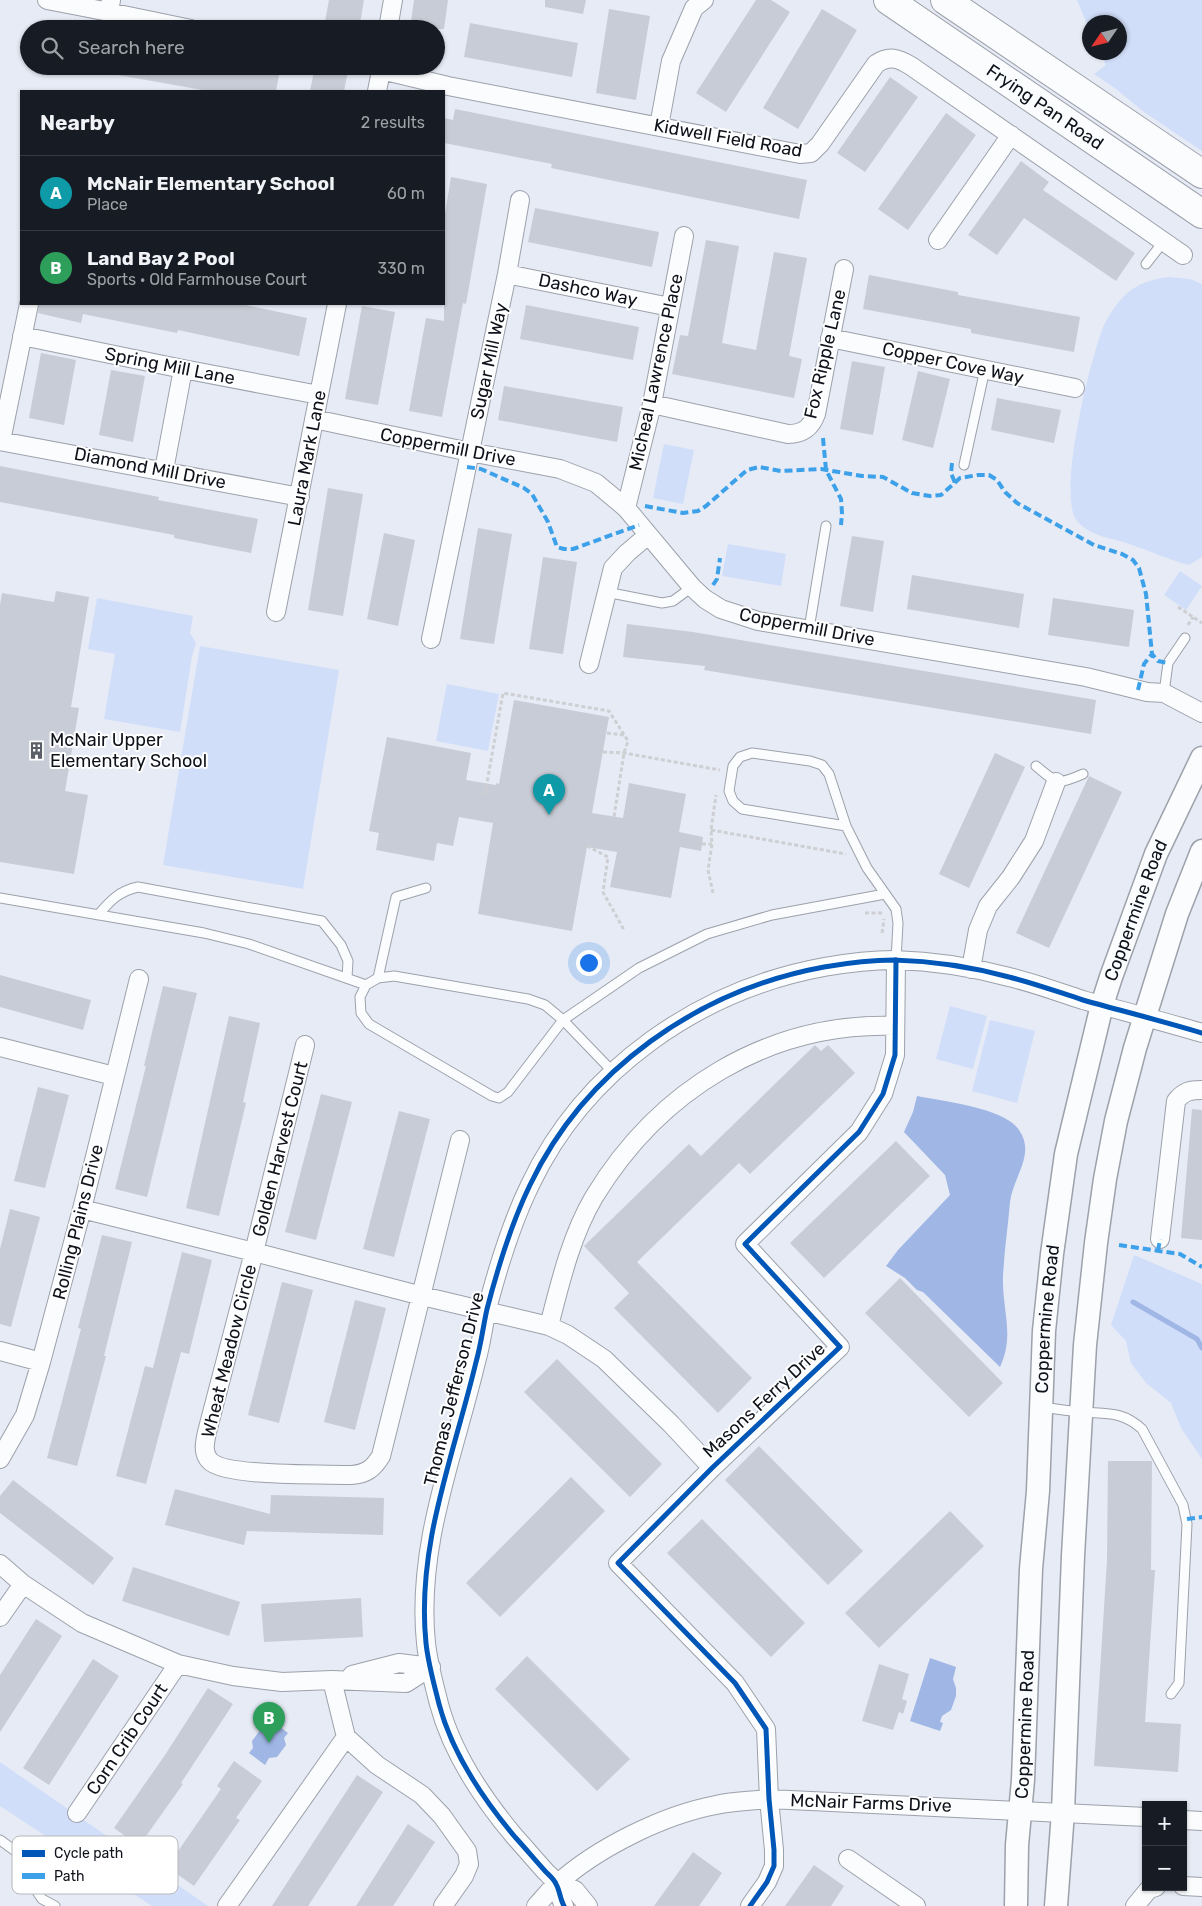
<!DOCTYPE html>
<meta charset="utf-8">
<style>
body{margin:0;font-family:Rubik,sans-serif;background:#242831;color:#f1f3f6}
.controls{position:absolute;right:15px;bottom:15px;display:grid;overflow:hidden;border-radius:0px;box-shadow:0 1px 4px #0004}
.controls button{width:45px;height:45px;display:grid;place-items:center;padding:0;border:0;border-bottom:1px solid #363941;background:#171b24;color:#f1f3f6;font:25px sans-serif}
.compass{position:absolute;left:1082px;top:15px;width:45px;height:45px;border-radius:50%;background:#171b24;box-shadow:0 1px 4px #0004;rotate:235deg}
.you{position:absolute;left:588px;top:962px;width:18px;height:18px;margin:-12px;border:4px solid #fff;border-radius:50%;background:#1a73e8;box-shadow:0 0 0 8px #1a73e833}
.badge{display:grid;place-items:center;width:32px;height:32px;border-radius:50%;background:#1a73e8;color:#fff;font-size:16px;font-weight:700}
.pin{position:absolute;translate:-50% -41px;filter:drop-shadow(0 1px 2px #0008)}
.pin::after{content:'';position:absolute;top:26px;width:18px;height:15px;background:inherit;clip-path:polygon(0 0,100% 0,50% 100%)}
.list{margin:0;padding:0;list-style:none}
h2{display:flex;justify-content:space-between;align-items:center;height:65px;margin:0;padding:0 20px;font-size:21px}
h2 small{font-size:16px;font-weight:400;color:#9ea1a6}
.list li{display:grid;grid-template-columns:32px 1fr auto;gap:15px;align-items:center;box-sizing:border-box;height:75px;padding:0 20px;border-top:1px solid #363941}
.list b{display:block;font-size:19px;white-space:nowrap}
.list p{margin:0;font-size:16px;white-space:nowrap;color:#9ea1a6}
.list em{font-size:16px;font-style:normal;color:#9ea1a6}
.icon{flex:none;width:28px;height:28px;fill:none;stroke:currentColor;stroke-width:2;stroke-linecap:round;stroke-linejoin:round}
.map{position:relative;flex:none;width:1202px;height:1906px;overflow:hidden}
.search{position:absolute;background:#171b24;box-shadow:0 1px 4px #0004;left:20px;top:20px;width:425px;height:55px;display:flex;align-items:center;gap:12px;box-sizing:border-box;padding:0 18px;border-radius:28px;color:#9ea1a6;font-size:19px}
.panel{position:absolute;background:#171b24;box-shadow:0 1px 4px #0004;left:20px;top:90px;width:425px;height:215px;border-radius:0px}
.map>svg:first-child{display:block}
.green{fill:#d1def9}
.water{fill:#a0b6e5}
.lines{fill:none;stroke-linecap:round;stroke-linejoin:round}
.stream{stroke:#a0b6e5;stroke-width:5}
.building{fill:#c8ccd6}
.service-casing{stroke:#9ca1aa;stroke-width:11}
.minor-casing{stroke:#9ca1aa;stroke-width:20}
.tertiary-casing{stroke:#9ca1aa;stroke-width:25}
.primary-casing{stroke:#9ca1aa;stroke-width:30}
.path{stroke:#cecfd2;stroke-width:3;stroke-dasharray:4 2.5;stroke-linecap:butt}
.service{stroke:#fbfcfe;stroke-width:9}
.minor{stroke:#fbfcfe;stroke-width:18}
.tertiary{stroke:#fbfcfe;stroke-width:22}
.primary{stroke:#fbfcfe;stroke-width:28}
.quiet{stroke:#3da1ea;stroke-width:4;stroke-dasharray:8 4;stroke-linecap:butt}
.cycleway-casing{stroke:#fff;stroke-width:8}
.cycleway{stroke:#0057b8;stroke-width:5}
.labels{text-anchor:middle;stroke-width:4;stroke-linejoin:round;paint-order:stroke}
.street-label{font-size:18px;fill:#0e121a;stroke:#fff}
.poi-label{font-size:18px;fill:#0e121a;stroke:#fff;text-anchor:start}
.key{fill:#fff;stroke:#b7b8ba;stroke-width:1}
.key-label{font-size:14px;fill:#0e121a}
</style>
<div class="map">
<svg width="1202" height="1906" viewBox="0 0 1202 1906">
<rect width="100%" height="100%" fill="#e6ebf6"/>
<path class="green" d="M 1077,0 L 1202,0 L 1202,151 L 1144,112 L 1116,89 L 1094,74 L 1106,65 L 1100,53 L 1120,52 L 1120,22 L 1090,22 L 1089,29 Z
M 1169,277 L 1190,279 L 1202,284 L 1202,557 L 1189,565 C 1169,560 1151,551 1132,545 C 1114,538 1090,537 1077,521 C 1057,495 1089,366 1101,333 C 1105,320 1115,305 1125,295 C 1138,283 1153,279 1169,277 Z
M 664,444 L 694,450 L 683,504 L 653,498 Z
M 728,544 L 786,554 L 781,586 L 722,576 Z
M 1180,571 L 1202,586 L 1186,610 L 1164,595 Z
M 97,598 L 193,616 L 190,633 L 196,643 L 192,656 L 180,732 L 104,719 L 115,654 L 88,649 Z
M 200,646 L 339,670 L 303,889 L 163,865 Z
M 447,684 L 499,694 L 488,751 L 436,741 Z
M 950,1006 L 987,1016 L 973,1069 L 936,1059 Z
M 990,1020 L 1035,1031 L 1017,1103 L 972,1091 Z
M 1134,1255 L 1202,1284 L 1202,1459 L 1181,1428 L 1171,1403 L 1146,1383 L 1131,1363 L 1126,1341 L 1111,1325 Z
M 0,1762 L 208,1906 L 152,1906 L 0,1806 Z"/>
<path class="water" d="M 917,1096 C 942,1101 1005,1108 1019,1130 C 1036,1154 1013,1177 1010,1202 C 1008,1227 1004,1252 1003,1277 C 1002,1310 1015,1335 1000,1367 L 923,1292 L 917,1290 L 905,1278 L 886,1266 L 898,1250 L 950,1195 L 945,1175 L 904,1132 L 913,1112 Z
M 930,1658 L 956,1667 L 953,1679 L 956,1688 L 956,1696 L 951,1710 L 942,1716 L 940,1722 L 943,1723 L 940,1731 L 910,1721 Z
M 272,1721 L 288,1733 L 284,1738 L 286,1745 L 277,1757 L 269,1758 L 265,1765 L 249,1753 L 253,1748 L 252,1741 L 261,1729 L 268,1726 Z"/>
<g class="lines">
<path class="stream" d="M 1133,1302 L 1197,1339 L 1202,1348"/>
</g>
<path class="building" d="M 329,0 L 364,0 L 359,29 L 324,27 Z
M 414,0 L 448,0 L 444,29 L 410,29 Z
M 545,0 L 586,0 L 583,14 L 545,7 Z
M 756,0 L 771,0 L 790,12 L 726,112 L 696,93 Z
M 609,9 L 650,16 L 636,100 L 596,93 Z
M 822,9 L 857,30 L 798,129 L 763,108 Z
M 470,23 L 578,43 L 572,77 L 464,57 Z
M 108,66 L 264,66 L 280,69 L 276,91 L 208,91 L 107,73 Z
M 315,66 L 349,66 L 344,91 L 310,91 Z
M 890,77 L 918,97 L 865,172 L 837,153 Z
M 455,109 L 807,180 L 799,219 L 551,168 L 552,164 L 444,143 L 444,118 L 453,120 Z
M 946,113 L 976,135 L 908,230 L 878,209 Z
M 1021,161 L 1049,182 L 1043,190 L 1135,253 L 1116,281 L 1024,218 L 997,255 L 968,235 Z
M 451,177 L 487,184 L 466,304 L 463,303 L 442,417 L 409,411 L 426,318 L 444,321 L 444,220 Z
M 535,208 L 659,232 L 652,267 L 528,242 Z
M 706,240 L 739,246 L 722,343 L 756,350 L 774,252 L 807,258 L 789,356 L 802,359 L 794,398 L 672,374 L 680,335 L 688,336 Z
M 869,275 L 958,292 L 958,295 L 1080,317 L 1074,352 L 971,333 L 971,329 L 863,309 Z
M 39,304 L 241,304 L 307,318 L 299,356 L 178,330 L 177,333 L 83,314 L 81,323 L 38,313 Z
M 526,305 L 639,327 L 633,360 L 520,339 Z
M 362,306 L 395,312 L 378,405 L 345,399 Z
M 41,353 L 76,360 L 64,425 L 29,418 Z
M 852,361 L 885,367 L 873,435 L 840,429 Z
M 111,370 L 145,376 L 133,442 L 99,435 Z
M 918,371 L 950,379 L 933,448 L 902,440 Z
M 504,386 L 623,407 L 617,442 L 498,420 Z
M 997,398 L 1061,410 L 1054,443 L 991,430 Z
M 0,466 L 159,497 L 158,500 L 258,519 L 251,553 L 174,538 L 174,535 L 0,502 Z
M 328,488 L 363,494 L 343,616 L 308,610 Z
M 478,528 L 512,534 L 494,644 L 460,639 Z
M 384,533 L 415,540 L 398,626 L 367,619 Z
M 852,536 L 884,541 L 873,612 L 840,606 Z
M 543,557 L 577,562 L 563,654 L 529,649 Z
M 912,575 L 1024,594 L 1019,628 L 907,609 Z
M 56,591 L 89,597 L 71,707 L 79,708 L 65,791 L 88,795 L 74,874 L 0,862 L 0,605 L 2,593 L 54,602 Z
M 1053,598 L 1134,610 L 1129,647 L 1048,635 Z
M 627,624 L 693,632 L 1096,700 L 1091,734 L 704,670 L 705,666 L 623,657 Z
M 514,700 L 609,717 L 592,813 L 623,818 L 629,783 L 686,794 L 679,832 L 703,837 L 701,851 L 680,847 L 671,898 L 610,887 L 617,852 L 587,847 L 572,931 L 478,914 L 493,823 L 459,817 L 453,846 L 437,843 L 434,861 L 376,850 L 379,833 L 369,831 L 387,737 L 471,753 L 466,780 L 496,785 L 496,783 L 499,784 Z
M 995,753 L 1025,767 L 969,888 L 939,874 Z
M 1089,776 L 1122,792 L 1049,948 L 1016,933 Z
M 0,975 L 91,1000 L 83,1030 L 0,1007 Z
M 163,986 L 197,993 L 147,1197 L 115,1189 L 146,1066 L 144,1066 Z
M 229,1016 L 260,1023 L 243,1102 L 246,1103 L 219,1216 L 186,1208 Z
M 815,1045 L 821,1051 L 828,1045 L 855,1073 L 750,1174 L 739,1163 L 637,1262 L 752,1378 L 718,1413 L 614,1308 L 629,1293 L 584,1246 L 689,1144 L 701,1156 Z
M 38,1087 L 69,1095 L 45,1188 L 14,1181 Z
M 321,1094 L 352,1102 L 316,1240 L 285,1232 Z
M 1192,1109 L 1202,1110 L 1202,1240 L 1181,1238 Z
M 399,1111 L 430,1119 L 394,1257 L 363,1249 Z
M 896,1141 L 930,1176 L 824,1278 L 790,1243 Z
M 10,1209 L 40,1217 L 11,1327 L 0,1324 L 0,1249 Z
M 102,1235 L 132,1242 L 104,1356 L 106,1356 L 77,1466 L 47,1458 L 81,1329 L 78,1328 Z
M 182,1252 L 212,1260 L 189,1354 L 181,1352 L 146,1484 L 116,1476 L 145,1366 L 153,1368 Z
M 900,1278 L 1003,1383 L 969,1417 L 865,1313 Z
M 282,1282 L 313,1290 L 279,1423 L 248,1415 Z
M 355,1300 L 386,1308 L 355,1430 L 324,1422 Z
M 557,1359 L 662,1464 L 630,1497 L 524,1392 Z
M 759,1446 L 863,1551 L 828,1585 L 725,1480 Z
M 1108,1461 L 1152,1461 L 1151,1570 L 1155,1570 L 1145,1722 L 1181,1724 L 1178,1772 L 1094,1766 L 1107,1560 Z
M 571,1477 L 605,1511 L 500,1617 L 466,1583 Z
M 13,1480 L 114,1558 L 93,1585 L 0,1513 L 0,1496 Z
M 175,1489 L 270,1514 L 271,1495 L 384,1498 L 383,1535 L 247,1531 L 244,1545 L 165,1525 Z
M 950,1511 L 984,1546 L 879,1648 L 845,1613 Z
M 702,1519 L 805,1623 L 771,1657 L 667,1553 Z
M 133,1567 L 240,1602 L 229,1636 L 122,1601 Z
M 361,1598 L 363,1637 L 264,1642 L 261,1604 Z
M 36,1619 L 62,1636 L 0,1732 L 0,1675 Z
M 527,1656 L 630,1759 L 597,1791 L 495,1689 Z
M 93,1659 L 119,1676 L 49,1785 L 23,1768 Z
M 879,1664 L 909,1674 L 902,1699 L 907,1701 L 903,1714 L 899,1712 L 893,1730 L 862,1721 Z
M 208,1688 L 233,1704 L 181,1783 L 183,1784 L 139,1846 L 114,1828 L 165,1755 Z
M 234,1761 L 262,1781 L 236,1818 L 240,1820 L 194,1886 L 167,1867 L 221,1789 L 217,1786 Z
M 357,1775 L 383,1792 L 308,1906 L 272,1906 Z
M 408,1824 L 435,1842 L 393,1906 L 356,1906 Z
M 693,1852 L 722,1873 L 699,1906 L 654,1906 Z
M 814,1865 L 844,1886 L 831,1906 L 785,1906 Z"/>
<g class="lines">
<defs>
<path id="service" d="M 1146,264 L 1164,241
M 964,465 L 985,369
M 606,592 L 662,603 L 673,601 L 692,587
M 809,629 L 826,526
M 1164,693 L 1168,663 L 1185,638
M 1036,766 C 1057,783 1056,786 1083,774
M 846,826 L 742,809 L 733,801 L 729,791 L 733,766 L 740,757 L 752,753 L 810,761 L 822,765 L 829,774 L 846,826 L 867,868 L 896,909 L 898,923 L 896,960
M 0,898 L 204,933 L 249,944 L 366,985
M 98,915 C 110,901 119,891 138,887 L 322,921 L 341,945 L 348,961 L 347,978
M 378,978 L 396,897 L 426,888
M 613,1072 L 563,1020 L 545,1005 L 528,999 L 394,976 L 378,978 L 366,985 L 360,997 L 361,1013 L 369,1024 L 492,1096 L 499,1098 L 508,1092 L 563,1020 L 639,968 L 707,934 L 772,915 L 885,894
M 1042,1407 C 1055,1409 1068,1411 1082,1412 C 1107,1414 1122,1411 1142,1429 L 1183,1505 L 1187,1524 L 1179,1683 L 1171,1694
M 0,1840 L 18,1853 L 27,1877 L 42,1899 L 55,1906"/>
<path id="minor" d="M 47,0 L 109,12
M 111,0 L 109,12 L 191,29
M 388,29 L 393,0
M 381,70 L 448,86 L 800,154 L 811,153 L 820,144 L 876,64 C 889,55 898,58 911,66 L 1183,255
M 377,91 L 382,66
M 659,126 L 671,61 L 694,8 L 704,0
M 938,240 L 1011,135
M 507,274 L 670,307
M 22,336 L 183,369 L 319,395
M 830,338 L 1075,388
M 652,404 L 788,434 C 803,434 811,428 816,414 L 844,269
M 314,419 L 470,452 L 560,469 L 596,483 L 626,508 L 692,587 L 705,599 L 721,609 L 758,621 L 1086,677 L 1147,692 L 1164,693 L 1202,713
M 0,441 L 300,497
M 1,441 L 29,304
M 164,470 L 183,369
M 626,508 L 652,404 L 684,236
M 276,612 L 337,304
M 431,639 L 507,274 L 520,200
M 589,664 L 613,568 L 627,553 L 647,536
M 971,969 L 978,930 L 988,906 L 1011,877 L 1034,841 L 1056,782
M 305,1045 L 254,1252 L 207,1432 C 205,1442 202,1453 210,1461 C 225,1477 324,1474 351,1475 C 366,1474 373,1469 381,1456 L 460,1140
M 0,1047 L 114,1076
M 82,1209 L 254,1252 L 422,1296 L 549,1326 L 568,1335 L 604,1359 L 671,1424 L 712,1468
M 1160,1239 L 1176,1101 C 1184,1091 1190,1090 1202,1090
M 549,1326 C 560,1283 571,1236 594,1197 C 659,1090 768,1022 895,1026
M 0,1351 L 41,1362
M 0,1459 L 25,1415 L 41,1362 L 82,1209 L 139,979
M 0,1564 L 23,1584 L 82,1623 L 178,1664 L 233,1676 L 282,1682 L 332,1680 L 406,1683 L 431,1667
M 0,1617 L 23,1584
M 352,1675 L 399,1663 L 431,1667
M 332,1680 L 346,1737 L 377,1765 L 422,1795 L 442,1816 L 467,1851 L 469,1864 L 464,1876 L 443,1906
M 77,1813 L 178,1664
M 1183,1820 L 1202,1821
M 848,1859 L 916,1906
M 556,1884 L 575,1890 L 588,1906
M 1183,1886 L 1202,1887
M 227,1906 L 346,1737
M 536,1906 C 543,1899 549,1890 557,1884 C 597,1848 663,1815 716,1805 C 733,1801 751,1801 769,1799 L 1146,1817
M 564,1906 C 560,1899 560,1891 556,1884 C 554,1879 550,1876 546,1872 C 536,1861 526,1849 515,1837 C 483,1799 452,1753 439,1704 C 434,1684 428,1663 426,1643 C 416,1546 454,1455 476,1362 C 481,1345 483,1327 487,1309 C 498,1267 511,1224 530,1185 C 585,1069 699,990 824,967 C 847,963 870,960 894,960 C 932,961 972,967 1009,977 C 1034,983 1058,992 1083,1000 C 1122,1011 1162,1021 1202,1033
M 750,1906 L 767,1882 L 774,1866 L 774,1850 L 769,1799 L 766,1729 L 735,1683 L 618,1563 L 712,1468 L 840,1347 L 745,1244 L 859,1132 L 883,1094 L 895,1055 L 896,960
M 1135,1906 L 1149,1889 L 1156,1887"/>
<g id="tertiary">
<path id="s1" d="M 1016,1906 L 1017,1845 L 1023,1780 L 1031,1569 L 1038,1491 L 1044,1331 L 1052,1254 L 1066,1154 L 1102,1005 L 1111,977 L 1156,854 L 1202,758"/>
<path d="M 1056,1906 L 1063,1812 L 1073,1556 L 1085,1345 L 1096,1243 L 1105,1179 L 1116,1121 L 1135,1048 L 1177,914 L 1202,851"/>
</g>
<g id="primary">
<path id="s2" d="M 888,0 L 1202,214"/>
<path d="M 945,0 L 1202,174"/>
</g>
</defs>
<use href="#service" class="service-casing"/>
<use href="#minor" class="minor-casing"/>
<use href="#tertiary" class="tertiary-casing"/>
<use href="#primary" class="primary-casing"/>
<path class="path" d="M 1178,607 L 1202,623
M 1188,625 L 1193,617
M 607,733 L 624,735
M 603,752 L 624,753 L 720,770
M 485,794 L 503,693 L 609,711 L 628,741 L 624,753 L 614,817
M 711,830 L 846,854
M 702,844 L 712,844
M 587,846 L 608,857 L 603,892 L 624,930
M 713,893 L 708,870 L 712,844 L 711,830 L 716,795
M 865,913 L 884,913
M 882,933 L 884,919"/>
<use href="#service" class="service"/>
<use href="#minor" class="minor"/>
<use href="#tertiary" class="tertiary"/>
<use href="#primary" class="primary"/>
<path class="quiet" d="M 823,438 L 826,470 L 841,499 L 842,513 L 841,525
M 952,463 L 951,473 L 955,483
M 467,467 L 481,469 L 524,488 L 532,494 L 548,522 L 557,547 L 564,549 L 573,549 L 639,525
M 645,506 L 683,513 L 698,511 L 706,506 L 747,470 L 759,467 L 781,471 L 821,469 L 862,476 L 883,477 L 912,493 L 930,496 L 941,495 L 960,478 L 978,475 L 989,475 L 997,480 L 1005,492 L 1017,503 L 1094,545 L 1122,554 L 1133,560 L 1139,568 L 1146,594 L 1152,654 L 1158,661 L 1168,663
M 713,585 L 717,579 L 720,558
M 1138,690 L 1144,664 L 1152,654
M 1119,1245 L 1180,1254 L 1202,1267
M 1158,1251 L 1160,1239
M 1187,1519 L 1202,1517"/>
<defs>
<path id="cycleway" d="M 564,1906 C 560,1899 560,1891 556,1884 C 554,1879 550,1876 546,1872 C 536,1861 526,1849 515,1837 C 483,1799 452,1753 439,1704 C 434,1684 428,1663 426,1643 C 416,1546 454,1455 476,1362 C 481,1345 483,1327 487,1309 C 498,1267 511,1224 530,1185 C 585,1069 699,990 824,967 C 847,963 870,960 894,960 C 932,961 972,967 1009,977 C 1034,983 1058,992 1083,1000 C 1122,1011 1162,1021 1202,1033
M 750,1906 L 767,1882 L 774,1866 L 774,1850 L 769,1799 L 766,1729 L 735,1683 L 618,1563 L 712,1468 L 840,1347 L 745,1244 L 859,1132 L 883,1094 L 895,1055 L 896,960"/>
</defs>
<use href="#cycleway" class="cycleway-casing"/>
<use href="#cycleway" class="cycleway"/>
</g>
<defs>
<symbol id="building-bare" viewBox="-9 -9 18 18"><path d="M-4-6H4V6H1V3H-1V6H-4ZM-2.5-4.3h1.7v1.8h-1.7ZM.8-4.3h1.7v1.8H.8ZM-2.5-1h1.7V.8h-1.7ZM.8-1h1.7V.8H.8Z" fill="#5a5e67" stroke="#fff" stroke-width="2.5" paint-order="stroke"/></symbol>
</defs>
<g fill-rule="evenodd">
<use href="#building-bare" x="24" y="738" width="25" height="25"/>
</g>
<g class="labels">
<g class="street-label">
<text dy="6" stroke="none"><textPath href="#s2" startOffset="190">Frying Pan Road</textPath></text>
<text transform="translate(728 138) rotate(10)" y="6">Kidwell Field Road</text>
<text transform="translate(588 290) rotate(12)" y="6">Dashco Way</text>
<text transform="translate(825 354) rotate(-77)" y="6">Fox Ripple Lane</text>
<text transform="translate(489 361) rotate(-78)" y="6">Sugar Mill Way</text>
<text transform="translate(953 363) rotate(12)" y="6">Copper Cove Way</text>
<text transform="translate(170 366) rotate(11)" y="6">Spring Mill Lane</text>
<text transform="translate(656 372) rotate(-78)" y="6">Micheal Lawrence Place</text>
<text transform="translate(448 447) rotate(11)" y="6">Coppermill Drive</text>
<text transform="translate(307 458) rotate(-79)" y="6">Laura Mark Lane</text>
<text transform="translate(150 468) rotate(11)" y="6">Diamond Mill Drive</text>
<text transform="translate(807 627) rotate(11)" y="6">Coppermill Drive</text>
<text dy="6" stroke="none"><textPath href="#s1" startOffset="1008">Coppermine Road</textPath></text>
<text transform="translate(280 1149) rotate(-76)" y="6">Golden Harvest Court</text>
<text transform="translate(78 1222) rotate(-76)" y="6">Rolling Plains Drive</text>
<text dy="6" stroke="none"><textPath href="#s1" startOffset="588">Coppermine Road</textPath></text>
<text transform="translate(229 1351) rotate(-76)" y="6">Wheat Meadow Circle</text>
<text transform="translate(454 1389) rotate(-76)" y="6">Thomas Jefferson Drive</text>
<text transform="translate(764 1400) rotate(-43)" y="6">Masons Ferry Drive</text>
<text dy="6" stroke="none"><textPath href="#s1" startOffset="182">Coppermine Road</textPath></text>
<text transform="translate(127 1739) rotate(-56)" y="6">Corn Crib Court</text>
<text transform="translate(871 1803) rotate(2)" y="6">McNair Farms Drive</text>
</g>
<g class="poi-label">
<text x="50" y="746">McNair Upper<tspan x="50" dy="21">Elementary School</tspan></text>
</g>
</g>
<rect x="12" y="1836" width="166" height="58" rx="8" class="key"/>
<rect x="22" y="1850" width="23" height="7" fill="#0057b8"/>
<rect x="22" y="1873" width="23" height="6" fill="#3da1ea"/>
<g class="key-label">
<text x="54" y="1858">Cycle path</text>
<text x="54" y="1881">Path</text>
</g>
</svg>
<div class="controls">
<button>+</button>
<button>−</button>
</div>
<svg class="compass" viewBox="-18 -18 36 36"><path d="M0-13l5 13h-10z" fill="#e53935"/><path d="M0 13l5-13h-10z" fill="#9ea1a6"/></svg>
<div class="you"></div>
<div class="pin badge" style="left:549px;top:815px;background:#0f9aa8">A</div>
<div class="pin badge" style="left:269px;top:1743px;background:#2e9e5b">B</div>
<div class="search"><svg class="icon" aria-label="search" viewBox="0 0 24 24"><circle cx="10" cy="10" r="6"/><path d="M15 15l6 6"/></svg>Search here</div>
<section class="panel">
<h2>Nearby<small>2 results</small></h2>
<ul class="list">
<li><span class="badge" style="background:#0f9aa8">A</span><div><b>McNair Elementary School</b><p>Place</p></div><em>60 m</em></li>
<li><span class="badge" style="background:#2e9e5b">B</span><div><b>Land Bay 2 Pool</b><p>Sports · Old Farmhouse Court</p></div><em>330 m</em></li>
</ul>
</section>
</div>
